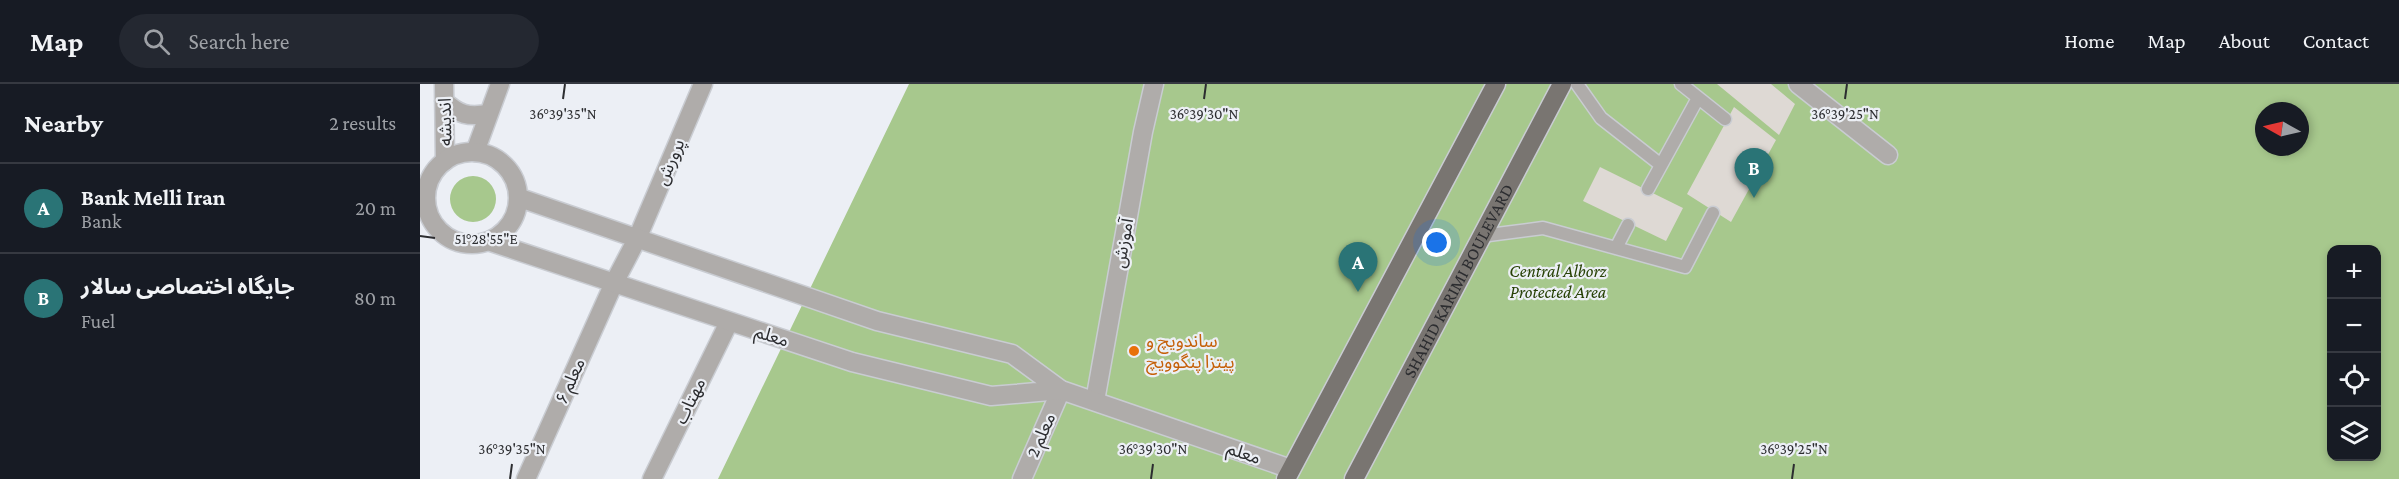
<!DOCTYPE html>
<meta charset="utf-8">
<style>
body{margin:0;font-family:"Crimson Pro","Noto Sans Arabic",serif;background:#242831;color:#f1f3f6}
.controls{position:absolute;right:18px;bottom:18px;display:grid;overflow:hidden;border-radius:12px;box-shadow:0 3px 9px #0003}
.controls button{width:54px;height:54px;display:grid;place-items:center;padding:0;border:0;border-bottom:2px solid #363941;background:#171b24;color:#f1f3f6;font:30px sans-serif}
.compass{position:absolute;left:1835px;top:18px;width:54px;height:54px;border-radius:50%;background:#171b24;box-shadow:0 3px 9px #0003;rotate:278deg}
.you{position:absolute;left:1017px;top:159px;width:21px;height:21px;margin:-15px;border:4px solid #fff;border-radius:50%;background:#1a73e8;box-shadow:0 0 0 9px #1a73e833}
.badge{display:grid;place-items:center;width:39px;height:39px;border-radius:50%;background:#2a7476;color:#fff;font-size:20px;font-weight:700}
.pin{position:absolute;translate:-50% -50px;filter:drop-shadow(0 2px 3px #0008)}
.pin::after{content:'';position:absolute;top:32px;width:21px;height:18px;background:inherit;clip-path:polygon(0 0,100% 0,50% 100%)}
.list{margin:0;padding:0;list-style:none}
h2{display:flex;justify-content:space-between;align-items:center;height:78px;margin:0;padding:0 24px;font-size:26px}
h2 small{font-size:20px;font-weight:400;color:#9ea1a6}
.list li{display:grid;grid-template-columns:39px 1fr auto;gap:18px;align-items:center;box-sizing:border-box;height:90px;padding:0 24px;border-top:2px solid #363941}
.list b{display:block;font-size:22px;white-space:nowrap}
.list p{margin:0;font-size:20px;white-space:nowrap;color:#9ea1a6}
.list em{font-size:20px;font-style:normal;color:#9ea1a6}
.icon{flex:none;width:33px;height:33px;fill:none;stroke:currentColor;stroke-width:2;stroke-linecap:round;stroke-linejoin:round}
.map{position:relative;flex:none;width:1979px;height:395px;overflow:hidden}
header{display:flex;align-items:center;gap:36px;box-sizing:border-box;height:84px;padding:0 30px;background:#171b24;border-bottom:2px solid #363941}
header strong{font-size:28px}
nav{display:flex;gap:33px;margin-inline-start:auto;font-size:21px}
.search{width:420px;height:54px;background:#242831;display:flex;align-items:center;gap:15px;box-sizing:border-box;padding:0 21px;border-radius:33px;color:#9ea1a6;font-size:22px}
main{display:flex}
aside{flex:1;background:#171b24}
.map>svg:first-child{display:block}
.green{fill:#a7c88d;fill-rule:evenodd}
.building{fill:#ded9d4}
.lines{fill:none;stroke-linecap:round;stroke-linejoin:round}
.service-casing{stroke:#c9ccd2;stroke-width:15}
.minor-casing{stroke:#c9ccd2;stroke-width:21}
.tertiary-casing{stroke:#c9ccd2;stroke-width:21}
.primary-casing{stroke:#c9ccd2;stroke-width:21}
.service{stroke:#afacaa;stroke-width:12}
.minor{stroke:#afacaa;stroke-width:18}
.tertiary{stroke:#afacaa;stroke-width:18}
.primary{stroke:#797571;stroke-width:18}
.ticks{fill:none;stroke:#2c2d30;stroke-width:2}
.food-dot{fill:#e8710a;stroke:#eceff5;stroke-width:2}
.labels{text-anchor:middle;stroke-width:4.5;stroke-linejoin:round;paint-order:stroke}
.street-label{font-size:18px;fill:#2c2d30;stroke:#eceff5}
.park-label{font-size:18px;font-style:italic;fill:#274105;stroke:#eceff5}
.food-label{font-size:18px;fill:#c56008;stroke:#eceff5;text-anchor:start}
.ticks-label{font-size:15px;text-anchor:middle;fill:#2c2d30;stroke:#eceff5;stroke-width:4.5;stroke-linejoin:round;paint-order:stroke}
</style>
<header>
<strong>Map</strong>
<div class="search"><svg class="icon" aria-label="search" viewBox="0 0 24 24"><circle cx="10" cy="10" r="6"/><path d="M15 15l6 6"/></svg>Search here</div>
<nav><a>Home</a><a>Map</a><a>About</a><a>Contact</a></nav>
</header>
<main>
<aside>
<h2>Nearby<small>2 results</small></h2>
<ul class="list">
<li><span class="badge">A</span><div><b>Bank Melli Iran</b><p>Bank</p></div><em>20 m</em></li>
<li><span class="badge">B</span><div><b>جایگاه اختصاصی سالار</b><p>Fuel</p></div><em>80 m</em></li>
</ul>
</aside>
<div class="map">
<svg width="1979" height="395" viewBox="0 0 1979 395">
<rect width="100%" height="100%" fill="#eceff5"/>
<path class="green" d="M 489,0 L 1979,0 L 1979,395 L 298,395 ZM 1844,27 L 1880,27 L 1880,63 L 1844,63 ZM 1912,165 L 1956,165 L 1956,372 L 1912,372 Z
M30 115a23 23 0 1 1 46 0a23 23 0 1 1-46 0Z"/>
<path class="building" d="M 1297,0 L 1351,0 L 1375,20 L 1359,51 Z
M 1314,23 L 1356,56 L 1311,138 L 1267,110 Z
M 1180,83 L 1263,124 L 1246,157 L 1163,117 Z"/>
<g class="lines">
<defs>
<path id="service" d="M 1157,0 L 1181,34 L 1241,81
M 1261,0 L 1305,35
M 1228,105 L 1278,14
M 1061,152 L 1123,144 L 1265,183 L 1293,129
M 1196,164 L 1208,141"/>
<path id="minor" d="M 24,0 L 25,77
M 1378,0 L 1468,71
M 24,17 C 39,31 48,33 68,30
M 55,68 L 80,0
M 217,155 L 283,0
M 675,317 L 723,48 L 734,0
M 106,395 L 194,199
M 232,395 L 309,238
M 602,395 L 641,306"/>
<path id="tertiary" d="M6 114a46 46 0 1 1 92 0a46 46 0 1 1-92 0Z
M 100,114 L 457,237 L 592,270 L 641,306 L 871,385
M 71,158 L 432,278 L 571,312 L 641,306
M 194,199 L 217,155"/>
<g id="primary">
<path d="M 866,395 L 1076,0"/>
<path id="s1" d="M 934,395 L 1142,0"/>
</g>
</defs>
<use href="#service" class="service-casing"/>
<use href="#minor" class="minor-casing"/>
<use href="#tertiary" class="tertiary-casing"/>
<use href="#primary" class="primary-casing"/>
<use href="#service" class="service"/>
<use href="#minor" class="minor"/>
<use href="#tertiary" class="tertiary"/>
<use href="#primary" class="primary"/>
</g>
<path class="ticks" d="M 143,15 L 145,0M 784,15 L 786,0M 1425,15 L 1427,0M 0,152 L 15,154M 90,395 L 92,380M 731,395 L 733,380M 1372,395 L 1374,380"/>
<circle class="food-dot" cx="714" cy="267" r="6"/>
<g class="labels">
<g class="street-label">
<text transform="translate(25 38) rotate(-91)" y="6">اندیشه</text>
<text transform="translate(250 78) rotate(-67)" y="6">پرورش</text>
<text transform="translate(703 159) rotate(-80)" y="6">آموزش</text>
<text dy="6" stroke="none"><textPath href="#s1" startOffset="224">SHAHID KARIMI BOULEVARD</textPath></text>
<text transform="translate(352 252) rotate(18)" y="6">معلم</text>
<text transform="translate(150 297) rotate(-66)" y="6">معلم ۶</text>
<text transform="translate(270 317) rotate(-64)" y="6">مهتاب</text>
<text transform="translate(621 351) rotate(-66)" y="6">معلم 2</text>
<text transform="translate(824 369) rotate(19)" y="6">معلم</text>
</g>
<g class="park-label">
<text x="1138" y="193">Central Alborz<tspan x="1138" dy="21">Protected Area</tspan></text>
</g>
<g class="food-label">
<text x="726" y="263">ساندویچ و<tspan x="726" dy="21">پیتزا پنگوویچ</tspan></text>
</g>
</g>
<g class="ticks-label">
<text x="143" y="35">36°39'35"N</text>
<text x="784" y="35">36°39'30"N</text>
<text x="1425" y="35">36°39'25"N</text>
<text x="66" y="160">51°28'55"E</text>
<text x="92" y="370">36°39'35"N</text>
<text x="733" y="370">36°39'30"N</text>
<text x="1374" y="370">36°39'25"N</text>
</g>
</svg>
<div class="controls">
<button>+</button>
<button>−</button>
<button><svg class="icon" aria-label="locate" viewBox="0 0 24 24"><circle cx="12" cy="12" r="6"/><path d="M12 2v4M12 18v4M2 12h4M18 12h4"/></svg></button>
<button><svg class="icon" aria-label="layers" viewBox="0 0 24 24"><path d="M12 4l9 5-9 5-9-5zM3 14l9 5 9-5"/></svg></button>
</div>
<svg class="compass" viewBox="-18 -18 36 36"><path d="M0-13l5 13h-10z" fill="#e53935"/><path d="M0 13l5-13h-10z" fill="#9ea1a6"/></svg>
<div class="you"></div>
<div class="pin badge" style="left:938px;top:208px">A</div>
<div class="pin badge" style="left:1334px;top:114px">B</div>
</div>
</main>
